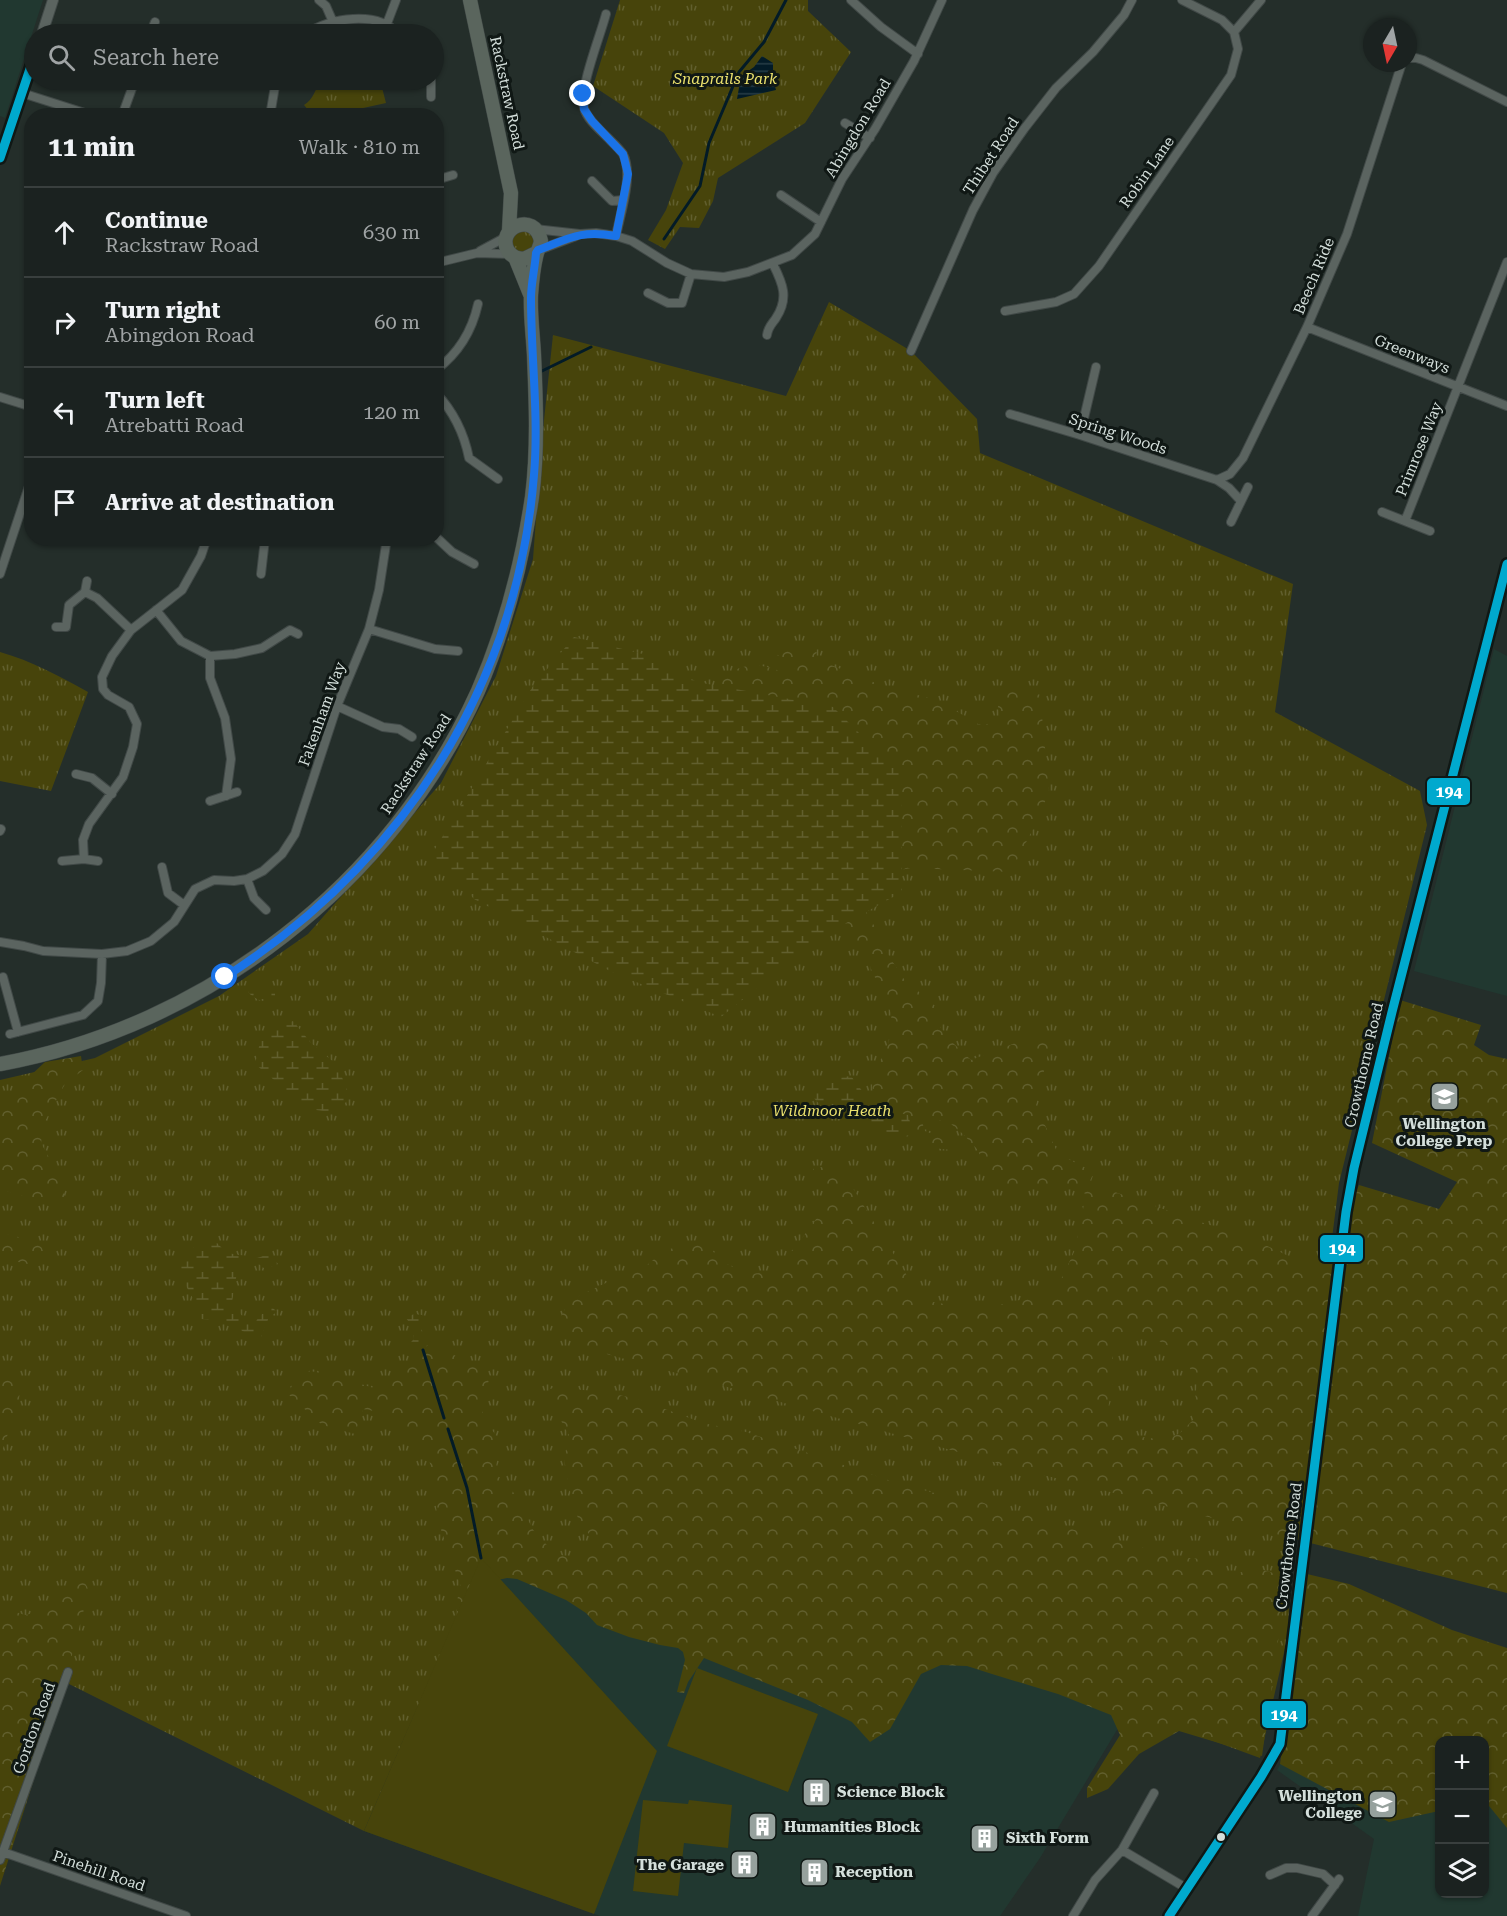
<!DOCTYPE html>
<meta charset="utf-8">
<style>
body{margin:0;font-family:"Roboto Serif",serif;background:#242a29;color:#f1f3f6}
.controls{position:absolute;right:18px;bottom:18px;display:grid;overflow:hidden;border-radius:12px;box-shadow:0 2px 4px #0004}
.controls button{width:54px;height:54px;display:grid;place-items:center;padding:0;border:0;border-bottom:2px solid #393f3e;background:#1b2220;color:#f1f3f6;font:30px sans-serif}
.compass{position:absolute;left:1363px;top:18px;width:54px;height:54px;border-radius:50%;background:#1b2220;box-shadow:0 2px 4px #0004;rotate:189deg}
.stop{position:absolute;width:18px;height:18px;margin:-14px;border:4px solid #1a73e8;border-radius:50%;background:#fff}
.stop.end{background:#1a73e8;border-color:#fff;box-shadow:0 2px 6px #0008}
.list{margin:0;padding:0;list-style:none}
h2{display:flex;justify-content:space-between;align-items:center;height:78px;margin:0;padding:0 24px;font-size:26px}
h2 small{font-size:20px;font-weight:400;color:#a0a4a5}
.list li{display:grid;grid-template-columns:39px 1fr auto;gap:18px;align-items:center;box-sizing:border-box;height:90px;padding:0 24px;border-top:2px solid #393f3e}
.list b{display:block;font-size:22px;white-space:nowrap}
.list p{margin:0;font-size:20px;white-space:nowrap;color:#a0a4a5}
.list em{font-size:20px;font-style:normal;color:#a0a4a5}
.icon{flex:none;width:33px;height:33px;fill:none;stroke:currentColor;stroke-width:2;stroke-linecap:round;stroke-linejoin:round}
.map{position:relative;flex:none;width:1507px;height:1916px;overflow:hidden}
.search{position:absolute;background:#1b2220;box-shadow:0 2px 4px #0004;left:24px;top:24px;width:420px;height:66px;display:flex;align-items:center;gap:15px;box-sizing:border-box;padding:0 21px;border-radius:33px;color:#a0a4a5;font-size:22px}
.panel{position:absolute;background:#1b2220;box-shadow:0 2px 4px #0004;left:24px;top:108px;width:420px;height:438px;border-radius:24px}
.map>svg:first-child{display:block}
.built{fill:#213830}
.grass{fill:url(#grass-tufts)}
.forest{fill:url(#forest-crowns);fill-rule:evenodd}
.wetland{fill:url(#wetland-marsh)}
.garden{fill:#47440b}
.water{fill:url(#water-rules)}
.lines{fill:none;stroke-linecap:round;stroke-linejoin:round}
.stream{stroke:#031b27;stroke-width:3}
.minor-casing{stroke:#414947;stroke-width:10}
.tertiary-casing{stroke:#414947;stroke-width:12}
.primary-casing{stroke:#414947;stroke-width:15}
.minor{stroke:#5b6460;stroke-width:8}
.tertiary{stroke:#5b6460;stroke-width:10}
.primary{stroke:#5a655d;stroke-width:14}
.bus-1-casing{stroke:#101815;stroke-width:14}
.bus-1{stroke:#00a9ce;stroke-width:9}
.route{stroke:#1a73e8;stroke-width:8}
.bus-dot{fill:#d4dfdb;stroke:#101815;stroke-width:2}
.labels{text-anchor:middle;stroke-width:6;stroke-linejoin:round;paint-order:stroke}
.park-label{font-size:15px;font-style:italic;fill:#ece26e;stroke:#101815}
.street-label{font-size:15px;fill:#d4dfdb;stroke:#101815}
.poi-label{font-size:15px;font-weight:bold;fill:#d4dfdb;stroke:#101815;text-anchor:start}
.line-badge{stroke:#101815;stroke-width:2}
.badge-label{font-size:16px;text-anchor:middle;font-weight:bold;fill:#fff}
</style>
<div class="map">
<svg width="1507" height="1916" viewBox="0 0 1507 1916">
<defs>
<pattern id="grass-tufts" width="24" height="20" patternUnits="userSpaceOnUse" patternTransform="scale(1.5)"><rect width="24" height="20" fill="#47440b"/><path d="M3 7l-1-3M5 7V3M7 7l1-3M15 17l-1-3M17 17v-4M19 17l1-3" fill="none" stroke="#615f2e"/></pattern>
<pattern id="forest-crowns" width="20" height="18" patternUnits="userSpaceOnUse" patternTransform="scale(1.5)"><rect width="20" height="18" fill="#47440b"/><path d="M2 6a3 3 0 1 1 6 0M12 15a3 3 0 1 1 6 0" fill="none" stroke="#615f2e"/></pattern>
<pattern id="wetland-marsh" width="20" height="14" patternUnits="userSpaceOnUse" patternTransform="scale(1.5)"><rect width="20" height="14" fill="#47440b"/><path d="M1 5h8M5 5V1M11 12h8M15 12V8" fill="none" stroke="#615f2e"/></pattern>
<pattern id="water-rules" width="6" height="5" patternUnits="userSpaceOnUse" patternTransform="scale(1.5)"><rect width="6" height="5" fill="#031b27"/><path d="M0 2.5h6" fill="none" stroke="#273c46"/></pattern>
</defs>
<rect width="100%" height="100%" fill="#242e2a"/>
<path class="built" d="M 0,0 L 43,0 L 5,118 L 0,116 Z
M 1494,649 L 1507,656 L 1507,996 L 1414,971 Z
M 483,1559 L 894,1618 L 1129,1710 L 1040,1858 L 1000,1916 L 600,1916 L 364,1831 Z
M 1284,1757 L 1439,1761 L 1440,1894 L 1484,1894 L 1485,1762 L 1507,1762 L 1507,1916 L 1358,1916 L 1374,1839 L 1277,1770 Z"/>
<path class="grass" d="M 620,0 L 808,0 L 808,11 L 851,52 L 805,123 L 718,178 L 713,201 L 699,228 L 680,227 L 665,249 L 648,240 L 666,210 L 683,163 L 664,133 L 593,86 Z
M 320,80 L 380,80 L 386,103 L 331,115 L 309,111 L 304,105 C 313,100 316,89 320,80 Z
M512 242a11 11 0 1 1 22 0a11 11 0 1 1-22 0Z
M 829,302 L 911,351 L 977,419 L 980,453 L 1293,584 L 1275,712 L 1420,791 L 1427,825 L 1339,1183 L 1294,1539 L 1296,1540 L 1295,1545 L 1293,1546 L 1291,1559 L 1294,1562 L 1290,1576 L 1288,1635 L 1260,1758 L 1096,1698 L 980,1651 L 482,1558 L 364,1831 L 65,1682 L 0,1662 L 0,1080 L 95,1058 L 219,996 L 308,934 L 441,783 L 496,676 L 533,559 L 542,439 L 553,335 L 786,396 Z
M 0,652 C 32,661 59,676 88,692 L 51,791 L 0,781 Z"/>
<path class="forest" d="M 817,644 L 816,659 L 883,686 L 937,700 L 980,725 L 1001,722 L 998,707 L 1004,678 L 1040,695 L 1049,790 L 1041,813 L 1011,872 L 911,868 L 871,875 L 857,896 L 880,936 L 884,948 L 903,978 L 941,1011 L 940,1027 L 954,1044 L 971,1060 L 1039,1034 L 1050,1045 L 1034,1114 L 1045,1125 L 1058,1154 L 1094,1172 L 1089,1183 L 1261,1243 L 1320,1271 L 1359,1185 L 1439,1209 L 1457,1182 L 1372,1143 L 1400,1000 L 1481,1025 L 1474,1045 L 1489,1055 L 1507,1059 L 1507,1593 L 1004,1465 L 713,1383 L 581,1347 L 554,1330 L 570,1300 L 610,1281 L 641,1270 L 664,1251 L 704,1238 L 719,1260 L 747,1274 L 772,1272 L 796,1246 L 819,1215 L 826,1187 L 813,1169 L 831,1165 L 846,1177 L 922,1300 L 978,1310 L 1055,1292 L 1075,1250 L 1086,1194 L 1072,1188 L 1066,1184 L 1058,1183 L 1040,1186 L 1028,1182 L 1016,1189 L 1006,1188 L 988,1173 L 977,1149 L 963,1134 L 951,1124 L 926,1116 L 922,1122 L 925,1131 L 942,1138 L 961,1151 L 932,1148 L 919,1142 C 912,1127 901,1120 886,1113 L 886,1104 L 873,1090 L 872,1085 L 882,1056 L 888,1045 L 892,1026 L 891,1013 L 885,999 L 871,969 L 867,955 L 849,930 L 829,893 L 715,683 C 732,669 748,661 771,668 C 779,671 785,673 794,674 L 795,669 L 785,658 L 775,654 L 772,646 L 799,650 ZM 1148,1334 L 1164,1344 L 1181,1351 L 1197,1382 L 1193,1420 L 1180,1433 L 1166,1440 L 1126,1435 L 1114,1423 L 1108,1409 L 1112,1386 L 1113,1352 L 1129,1339 Z
M 81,1056 L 83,1070 L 65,1084 L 44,1123 L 41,1143 L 64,1185 L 64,1204 L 49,1204 L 3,1190 L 0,1186 L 0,1095 L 12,1093 L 45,1062 Z
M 0,1232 L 40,1243 L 47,1260 L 37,1266 L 0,1258 Z
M 433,1345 L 446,1350 L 467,1363 L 472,1361 L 490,1376 L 481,1408 L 486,1422 L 495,1434 L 497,1451 L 496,1474 L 511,1488 L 536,1535 L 556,1553 L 574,1560 L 587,1557 L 594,1546 L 589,1534 L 579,1521 L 572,1501 L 564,1459 L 569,1435 L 547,1396 L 550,1389 L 557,1387 L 609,1393 L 638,1399 L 703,1423 L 746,1432 L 894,1482 L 949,1497 L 977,1500 L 993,1507 L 1046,1519 L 1071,1529 L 1178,1557 L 1202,1559 L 1228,1578 L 1253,1567 L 1287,1577 L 1262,1756 L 1179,1731 L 1139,1754 L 1108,1789 L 1087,1798 L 1087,1788 L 1120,1735 L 1111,1715 L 1058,1694 L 992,1674 L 967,1666 L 941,1665 L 921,1674 L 890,1729 L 870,1742 L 852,1722 L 808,1700 L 704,1658 L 688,1682 L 684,1693 L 677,1692 L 685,1660 L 683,1652 L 678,1648 L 660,1645 L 629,1637 L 597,1625 L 586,1613 L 566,1600 L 517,1579 L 507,1578 L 484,1583 L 465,1613 L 457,1611 L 457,1600 L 461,1587 L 438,1521 L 429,1457 L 422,1447 L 389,1414 L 363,1409 L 355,1434 L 322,1425 L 288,1394 L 299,1371 L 322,1372 L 377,1389 L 395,1371 L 407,1364 L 419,1347 Z
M 0,1370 L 20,1386 L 19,1401 L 0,1457 Z
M 1307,1574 L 1349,1584 L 1452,1630 L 1507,1648 L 1507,1828 L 1485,1801 L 1484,1740 L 1440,1740 L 1439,1811 L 1389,1822 L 1280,1764 Z
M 78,1581 L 85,1583 L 89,1590 L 65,1682 L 0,1886 L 0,1607 L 25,1615 L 47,1610 Z"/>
<path class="wetland" d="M 574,637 L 647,655 L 697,682 L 833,707 L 901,775 L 902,892 L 839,927 L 779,970 L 721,1017 L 612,972 L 474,899 L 432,854 L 533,686 Z
M 262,986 L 275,992 L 275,998 C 266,1004 255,1000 248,992 L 254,989 L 260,989 Z
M 293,1021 L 311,1043 L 337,1065 L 350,1097 L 337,1113 L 309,1109 L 255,1064 L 262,1034 Z
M 851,1076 L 872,1104 L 890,1111 L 908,1115 L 913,1133 L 895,1144 L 860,1121 L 826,1111 L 811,1095 L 828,1079 Z
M 217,1243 L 227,1253 L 257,1258 L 270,1254 L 278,1264 L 265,1269 L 254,1260 L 232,1261 L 237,1272 L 232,1302 L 242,1316 L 254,1323 L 270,1305 L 277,1312 L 269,1317 L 260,1340 L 221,1320 L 201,1319 L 195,1302 L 186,1286 L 178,1260 L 194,1247 Z
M 414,1314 L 422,1315 L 425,1323 L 421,1327 L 424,1337 L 429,1344 L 423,1350 L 413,1351 L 411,1342 L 414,1339 L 411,1325 L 406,1318 Z"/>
<path class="garden" d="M 481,1558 L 657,1751 L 594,1914 L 364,1831 Z
M 697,1668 L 818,1714 L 788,1792 L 667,1746 Z
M 643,1800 L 688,1804 L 689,1800 L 732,1805 L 728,1848 L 684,1843 L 678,1896 L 633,1891 Z"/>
<path class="water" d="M 762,56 L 773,63 L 773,79 L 776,90 L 737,99 L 741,76 L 754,67 Z"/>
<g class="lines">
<path class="stream" d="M 664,239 L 700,186 L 709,143 L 739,72 L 764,42 L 786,0
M 542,371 L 591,347
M 423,1350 L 444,1418
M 448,1429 L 467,1488 L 481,1558"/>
<defs>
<path id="minor" d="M 319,0 L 326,6 L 333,22
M 851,0 L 881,27 L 918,54
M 1182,0 L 1222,20 L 1234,32
M 606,14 C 600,37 579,88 584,108 C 587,119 599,129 607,137 C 612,142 619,148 623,154 C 634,175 620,214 616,236
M 386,26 L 396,0
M 1234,32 L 1261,0
M 150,34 L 155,22
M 306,34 C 330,18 377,10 398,34
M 1408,58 L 1416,58 L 1423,60 L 1507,102
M 22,93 L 94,116
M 431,97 L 431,80
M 122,116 L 135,80
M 270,116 L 276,80
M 845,123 L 870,138
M 436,180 L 453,175
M 592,181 L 612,201 L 623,200
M 781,195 L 821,222
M 535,229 L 580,234 L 596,233 L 616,236 L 632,241 L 667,263 L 691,274 L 724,277 L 748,272 L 792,255 L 815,234 L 842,179 L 875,129 L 914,61 L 942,0
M 539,250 L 576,236
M 480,251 L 506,237
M 436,263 L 477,253 L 510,254
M 648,293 L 668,303 L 682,303 L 691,274
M 1005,311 L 1056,302 L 1074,294 L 1099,266 L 1231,75 L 1238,49 L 1234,32
M 1307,327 L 1507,406
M 767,335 C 768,327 772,324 776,318 C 789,298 783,284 773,264
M 911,351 L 973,210 L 993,173 L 1024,129 L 1056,88 L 1093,52 L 1124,15 L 1132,0
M 436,370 C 459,353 472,331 478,304
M 436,393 C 454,412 464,433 469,458 L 498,479
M 0,397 L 32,407
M 1010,414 L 1080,435 L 1217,480 L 1229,488 L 1241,501
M 1080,435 L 1096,367
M 1217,480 L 1230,474 L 1243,458 L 1307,327 L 1347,234 L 1402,63
M 1382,512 L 1430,531
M 1405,521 L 1507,262
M 1231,522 L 1248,487
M 436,537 L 452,552 L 474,564
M 256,538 L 276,540 L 281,538
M 0,574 L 32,477
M 261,574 L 265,539
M 85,592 L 97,598 L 131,630
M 156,610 L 181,641 L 210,656 L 235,654 L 262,648 L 290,630 L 298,634
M 56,627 L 66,627 L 69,605 L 85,592 L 87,581
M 369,629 L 435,649 L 458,651
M 210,656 L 210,678 L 225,718 L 231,759 L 226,796
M 337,706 L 383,727 L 399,729 L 412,737
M 76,774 L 92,778 L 112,794
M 210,801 L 237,792
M 0,831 L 1,829
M 62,861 L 84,859
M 98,861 L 84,859 L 83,840 L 89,824 L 123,777 L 133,747 L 137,724 L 129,707 L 108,695 L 103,689 L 102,677 L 112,656 L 131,630 L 182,590 L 201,556 L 207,538
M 162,867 L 168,893 L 184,905
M 247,879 L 254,898 L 266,910
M 0,942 L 24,946 L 43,951 L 102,954 L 127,951 L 151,941 L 174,922 L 195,889 L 214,880 L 234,881 L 247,879 L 263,871 L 282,854 L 295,834 L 337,706 L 369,629 L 379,590 L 387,538
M 3,977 L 18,1032
M 10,1034 L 83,1015 L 98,1001 L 101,983 L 102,954
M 1122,1850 L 1186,1888
M 3,1852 L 186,1916
M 0,1860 L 68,1672
M 1270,1875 L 1286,1868 L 1297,1868 L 1323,1874 L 1335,1885
M 1073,1916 L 1095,1880 L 1122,1850 L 1154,1793
M 1312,1916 L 1339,1879"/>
<path id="tertiary" d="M 42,34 L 53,0
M 0,158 L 34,57
M 1169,1916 L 1261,1777 L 1280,1744 L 1346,1212 L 1354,1168 L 1392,1012 L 1507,564"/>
<path id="primary" d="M 470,0 L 511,193 L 509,231
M 515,257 L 530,294
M 0,1064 C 207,1026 391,884 478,691 C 505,629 522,564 532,497 C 538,450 536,402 534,355 C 533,335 530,314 531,295 C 532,282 533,269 536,257 C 537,251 540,247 541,241 C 535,210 495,228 508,251 C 512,257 518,259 524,259 L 536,253"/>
</defs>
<use href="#minor" class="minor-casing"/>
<use href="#tertiary" class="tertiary-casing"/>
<use href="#primary" class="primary-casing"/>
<use href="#minor" class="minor"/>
<use href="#tertiary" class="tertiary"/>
<use href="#primary" class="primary"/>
<defs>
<path id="bus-1" d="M 0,158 L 34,57
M 1169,1916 L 1261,1777 L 1280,1744 L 1346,1212 L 1354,1168 L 1392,1012 L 1507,564"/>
</defs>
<use href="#bus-1" class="bus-1-casing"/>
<use href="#bus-1" class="bus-1"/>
</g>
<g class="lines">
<path class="route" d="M 225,977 C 402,863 517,687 534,475 C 539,416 531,357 531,298 C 531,283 535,268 536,253 L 538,250 C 570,238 580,230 616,236 L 628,174 L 623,154 L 592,121 L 584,109 L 583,94"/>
</g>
<defs>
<symbol id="school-square" viewBox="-11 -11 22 22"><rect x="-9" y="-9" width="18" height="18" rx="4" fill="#96a19d" stroke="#101815"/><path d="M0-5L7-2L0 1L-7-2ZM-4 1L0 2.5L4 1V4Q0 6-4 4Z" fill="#fff"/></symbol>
<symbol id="building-square" viewBox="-11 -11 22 22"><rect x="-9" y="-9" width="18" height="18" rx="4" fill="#96a19d" stroke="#101815"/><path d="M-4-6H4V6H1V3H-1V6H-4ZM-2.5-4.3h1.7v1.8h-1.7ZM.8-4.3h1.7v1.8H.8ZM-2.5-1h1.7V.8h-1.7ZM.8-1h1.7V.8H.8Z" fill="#fff"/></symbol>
</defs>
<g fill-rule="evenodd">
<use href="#school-square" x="1428" y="1080" width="33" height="33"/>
<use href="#building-square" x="800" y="1776" width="33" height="33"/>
<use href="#school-square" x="1366" y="1788" width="33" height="33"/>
<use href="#building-square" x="746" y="1810" width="33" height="33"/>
<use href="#building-square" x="968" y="1822" width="33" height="33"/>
<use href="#building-square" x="728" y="1848" width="33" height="33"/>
<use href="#building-square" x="798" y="1856" width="33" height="33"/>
</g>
<circle class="bus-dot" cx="1221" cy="1837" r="5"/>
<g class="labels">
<g class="park-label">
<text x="725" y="84">Snaprails Park</text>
<text x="832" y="1116">Wildmoor Heath</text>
</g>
<g class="street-label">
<text transform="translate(507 93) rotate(78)" y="5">Rackstraw Road</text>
<text transform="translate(858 128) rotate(-59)" y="5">Abingdon Road</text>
<text transform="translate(991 156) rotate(-57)" y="5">Thibet Road</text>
<text transform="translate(1147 172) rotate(-55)" y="5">Robin Lane</text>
<text transform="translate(1314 276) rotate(-67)" y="5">Beech Ride</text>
<text transform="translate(1412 354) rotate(22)" y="5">Greenways</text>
<text transform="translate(1118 434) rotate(18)" y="5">Spring Woods</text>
<text transform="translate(1419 449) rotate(-68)" y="5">Primrose Way</text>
<text transform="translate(322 714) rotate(-70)" y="5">Fakenham Way</text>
<text transform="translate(416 764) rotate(-57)" y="5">Rackstraw Road</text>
<text transform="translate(1364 1065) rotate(-77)" y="5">Crowthorne Road</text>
<text transform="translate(1289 1546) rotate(-83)" y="5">Crowthorne Road</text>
<text transform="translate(34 1728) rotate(-70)" y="5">Gordon Road</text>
<text transform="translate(99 1871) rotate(19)" y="5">Pinehill Road</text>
</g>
<g class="poi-label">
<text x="1444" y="1129" text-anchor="middle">Wellington<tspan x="1444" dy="17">College Prep</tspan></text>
<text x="837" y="1797">Science Block</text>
<text x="1362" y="1801" text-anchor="end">Wellington<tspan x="1362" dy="17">College</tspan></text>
<text x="784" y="1832">Humanities Block</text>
<text x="1006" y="1843">Sixth Form</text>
<text x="724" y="1870" text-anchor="end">The Garage</text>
<text x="835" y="1877">Reception</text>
</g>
</g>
<g class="line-badge">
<rect x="1426" y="777" width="45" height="29" rx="6" fill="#00a9ce"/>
<rect x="1319" y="1234" width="45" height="29" rx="6" fill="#00a9ce"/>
<rect x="1261" y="1700" width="46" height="29" rx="6" fill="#00a9ce"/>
</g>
<g class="badge-label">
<text x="1449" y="797">194</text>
<text x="1342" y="1254">194</text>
<text x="1284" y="1720">194</text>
</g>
</svg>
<div class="controls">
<button>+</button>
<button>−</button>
<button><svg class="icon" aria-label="layers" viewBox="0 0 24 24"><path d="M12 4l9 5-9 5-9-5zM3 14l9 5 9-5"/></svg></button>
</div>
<svg class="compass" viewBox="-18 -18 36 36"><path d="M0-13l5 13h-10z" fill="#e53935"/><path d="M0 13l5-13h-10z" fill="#a0a4a5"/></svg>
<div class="stop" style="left:225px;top:977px"></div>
<div class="stop end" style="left:583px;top:94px"></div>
<div class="search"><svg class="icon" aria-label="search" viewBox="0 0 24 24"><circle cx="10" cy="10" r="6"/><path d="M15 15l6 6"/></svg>Search here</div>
<section class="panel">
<h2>11 min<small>Walk · 810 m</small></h2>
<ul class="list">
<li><svg class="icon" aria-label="ahead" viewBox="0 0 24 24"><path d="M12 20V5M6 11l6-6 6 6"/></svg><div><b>Continue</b><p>Rackstraw Road</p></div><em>630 m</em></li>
<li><svg class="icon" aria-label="right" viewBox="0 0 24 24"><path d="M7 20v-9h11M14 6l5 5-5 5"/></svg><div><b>Turn right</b><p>Abingdon Road</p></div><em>60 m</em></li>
<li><svg class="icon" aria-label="left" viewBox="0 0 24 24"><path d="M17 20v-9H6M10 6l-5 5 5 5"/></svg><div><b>Turn left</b><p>Atrebatti Road</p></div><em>120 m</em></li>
<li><svg class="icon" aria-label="arrive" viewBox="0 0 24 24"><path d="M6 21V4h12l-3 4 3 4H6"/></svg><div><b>Arrive at destination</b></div></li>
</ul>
</section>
</div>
